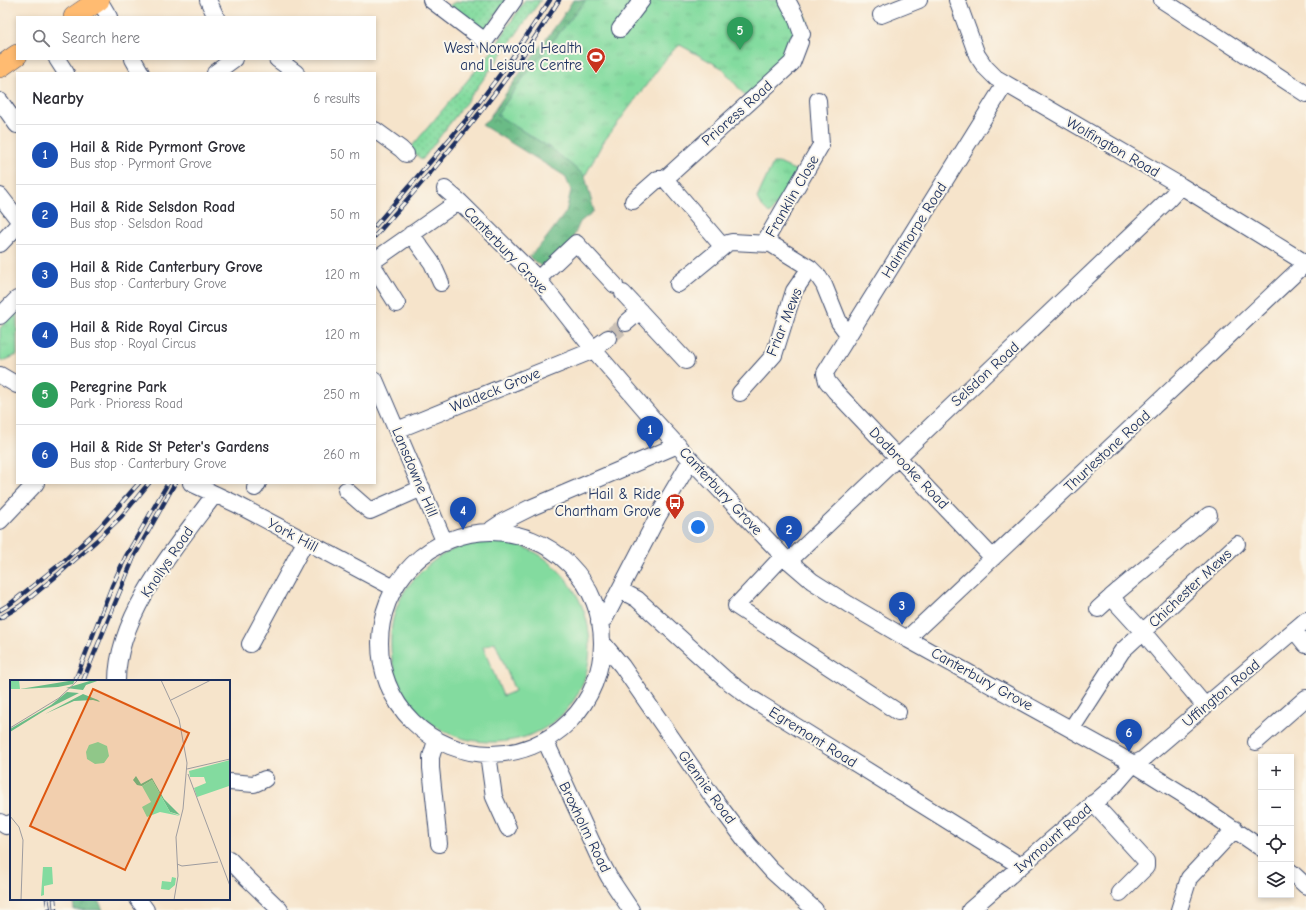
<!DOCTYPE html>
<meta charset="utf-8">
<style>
body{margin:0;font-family:"Comic Neue",sans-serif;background:#f7f7f7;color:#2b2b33}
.controls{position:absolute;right:12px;bottom:12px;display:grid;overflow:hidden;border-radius:0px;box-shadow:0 2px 6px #0003}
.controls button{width:36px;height:36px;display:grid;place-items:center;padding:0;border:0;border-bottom:1px solid #e1e1e2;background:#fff;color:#2b2b33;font:20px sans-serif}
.you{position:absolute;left:698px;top:527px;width:14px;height:14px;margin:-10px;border:3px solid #fff;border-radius:50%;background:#1a73e8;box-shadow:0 0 0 6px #1a73e833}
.badge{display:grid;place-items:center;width:26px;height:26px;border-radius:50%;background:#0b8043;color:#fff;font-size:13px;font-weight:700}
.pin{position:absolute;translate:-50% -33px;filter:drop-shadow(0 1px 2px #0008)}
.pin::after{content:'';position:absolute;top:21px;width:14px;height:12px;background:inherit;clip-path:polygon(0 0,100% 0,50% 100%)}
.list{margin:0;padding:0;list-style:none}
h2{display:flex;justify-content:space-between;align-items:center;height:52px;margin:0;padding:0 16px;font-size:17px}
h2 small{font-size:13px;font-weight:400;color:#7c7c81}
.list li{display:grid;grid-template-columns:26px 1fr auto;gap:12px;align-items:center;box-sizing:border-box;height:60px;padding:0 16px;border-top:1px solid #e1e1e2}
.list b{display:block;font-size:15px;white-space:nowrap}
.list p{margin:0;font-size:13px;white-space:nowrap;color:#7c7c81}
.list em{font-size:13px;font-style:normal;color:#7c7c81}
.icon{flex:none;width:22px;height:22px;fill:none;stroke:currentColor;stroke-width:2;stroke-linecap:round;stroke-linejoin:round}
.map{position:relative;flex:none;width:1306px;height:910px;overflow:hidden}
.search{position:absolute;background:#fff;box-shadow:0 2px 6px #0003;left:16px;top:16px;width:360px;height:44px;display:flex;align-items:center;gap:10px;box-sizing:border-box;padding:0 14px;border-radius:0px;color:#7c7c81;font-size:15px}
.panel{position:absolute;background:#fff;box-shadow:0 2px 6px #0003;left:16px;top:72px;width:360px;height:412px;border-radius:0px}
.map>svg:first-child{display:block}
.grass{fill:url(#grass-dots);stroke:#4f857e}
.forest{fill:url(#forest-crowns);stroke:#427572}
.park{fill:url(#park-tufts);stroke:#4f857e}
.garden{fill:#83db9f;stroke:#4f857e;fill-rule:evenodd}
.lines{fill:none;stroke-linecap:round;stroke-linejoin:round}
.minor-tunnel{stroke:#cac0b5;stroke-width:16;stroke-dasharray:16 8;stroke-linecap:butt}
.minor-casing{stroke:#3c4a6e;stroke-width:18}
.major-casing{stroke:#3c4a6e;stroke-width:22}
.minor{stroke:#fff;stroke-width:16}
.major{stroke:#ffbb71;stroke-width:21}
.rail-casing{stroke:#1b2f5e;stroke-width:4.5}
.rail{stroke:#fbf7ec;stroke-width:3;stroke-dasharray:9;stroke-linecap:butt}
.labels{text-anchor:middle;stroke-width:4;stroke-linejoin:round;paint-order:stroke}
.poi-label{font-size:15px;fill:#1b2f5e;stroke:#fbf7ec;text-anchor:end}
.street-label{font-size:15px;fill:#1b2f5e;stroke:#fbf7ec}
.inset-road{fill:none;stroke:#9e9c9f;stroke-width:1}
.view{fill:#de5710;fill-opacity:0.15;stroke:#de5710;stroke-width:2}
.inset-edge{fill:none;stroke:#1b2f5e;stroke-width:2}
</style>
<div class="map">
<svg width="1306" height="910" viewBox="0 0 1306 910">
<defs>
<pattern id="grass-dots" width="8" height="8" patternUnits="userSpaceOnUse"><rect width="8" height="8" fill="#83db9f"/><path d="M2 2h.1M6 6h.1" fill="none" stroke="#71bc8b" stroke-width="1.8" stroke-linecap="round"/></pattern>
<pattern id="forest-crowns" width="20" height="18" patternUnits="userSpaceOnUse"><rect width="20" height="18" fill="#6abb86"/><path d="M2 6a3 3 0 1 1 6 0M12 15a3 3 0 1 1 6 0" fill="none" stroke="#569871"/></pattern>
<pattern id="park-tufts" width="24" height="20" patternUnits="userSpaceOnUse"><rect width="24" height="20" fill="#83db9f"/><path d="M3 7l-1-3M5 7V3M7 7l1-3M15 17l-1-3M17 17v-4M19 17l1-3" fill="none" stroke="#71bc8b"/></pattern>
</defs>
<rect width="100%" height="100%" fill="#fbf7ec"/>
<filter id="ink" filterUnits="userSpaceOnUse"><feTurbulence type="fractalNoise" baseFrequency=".025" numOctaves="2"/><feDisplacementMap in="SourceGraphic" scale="8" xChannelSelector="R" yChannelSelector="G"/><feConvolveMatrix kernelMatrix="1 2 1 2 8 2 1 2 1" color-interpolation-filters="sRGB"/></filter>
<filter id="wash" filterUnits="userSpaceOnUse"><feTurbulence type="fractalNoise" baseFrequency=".012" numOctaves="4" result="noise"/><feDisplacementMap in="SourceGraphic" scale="16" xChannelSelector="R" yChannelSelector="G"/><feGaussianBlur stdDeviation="0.9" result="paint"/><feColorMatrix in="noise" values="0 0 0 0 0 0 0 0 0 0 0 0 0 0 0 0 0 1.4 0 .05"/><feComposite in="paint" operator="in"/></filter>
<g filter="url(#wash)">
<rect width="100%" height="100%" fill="#f6e4cb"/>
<path class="grass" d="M 465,0 L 506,0 L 483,33 L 449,6 L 453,3 Z
M 525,0 L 541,0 L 477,88 L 422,160 L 411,150 L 413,145 L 493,50 Z"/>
<path class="forest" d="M 573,0 L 586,0 L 524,77 L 497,115 L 552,149 L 585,176 L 594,211 L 580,222 L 573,238 L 571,261 L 551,274 L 529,257 L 544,241 L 566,212 L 571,190 L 565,176 L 482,125 L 487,121 L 518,76 L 561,19 Z
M 73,899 L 98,899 L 103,910 L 74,910 Z"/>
<path class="park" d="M 586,0 L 797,0 L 808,22 L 790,48 L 790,55 L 747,98 L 722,68 L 680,45 L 671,52 L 602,144 L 585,176 L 552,149 L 497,115 L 524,77 Z
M 773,163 L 779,163 L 797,171 L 785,193 L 770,214 L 760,204 L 757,198 Z
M 17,309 L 17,355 L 3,361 L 0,359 L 0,328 Z"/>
<path class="garden" d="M 491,541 C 504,542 516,543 528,549 C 541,554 551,563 561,573 C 619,637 586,739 495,742 C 434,744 388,698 391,637 C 391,620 397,603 406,589 C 411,582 417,576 423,570 C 441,552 465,542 491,541 ZM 495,642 L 515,691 L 503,696 L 483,647 Z"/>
</g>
<g filter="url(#ink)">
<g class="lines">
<path class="minor-tunnel" d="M 608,338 L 626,323"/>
<defs>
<path id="minor" d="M 99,0 L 109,17
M 208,0 L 216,17
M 431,0 L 485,41 L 514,0
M 787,0 L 796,17 L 802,34
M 957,0 L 977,55 L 985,67 L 996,78 L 1181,186 L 1299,259 L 1304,264
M 1162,0 L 1306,94
M 881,15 L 919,0
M 620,29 L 642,0
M 57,59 L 66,73
M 133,59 L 141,73
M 277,59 L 296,73
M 215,73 L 234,59
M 0,101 L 17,125
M 375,130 L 401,149 L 406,154
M 665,179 L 723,247 L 728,243 L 732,242 L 771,244 L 810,268 L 818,276 L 824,285 L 839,322 L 845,330 L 849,333
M 445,189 L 459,201 L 538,279 L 593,349 L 654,420 L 691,460 L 783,556 L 812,581 L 848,604 L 909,640 L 1134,764 L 1187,797 L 1261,848
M 0,196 L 17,218
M 633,201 L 658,179 L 665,179 L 755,97 L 792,63 L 800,42
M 411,234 L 432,263 L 441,283
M 764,243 L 821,145 L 818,100
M 0,244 L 17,226
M 375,260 L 459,201
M 375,269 L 397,304
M 538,279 L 576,243 L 615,285
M 678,284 L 723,247
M 623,293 L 686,361
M 0,316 L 17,299
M 626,323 L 640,311
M 0,375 L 17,385
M 375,380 L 445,543
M 740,393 L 774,355 L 794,291 L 810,268
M 397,430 L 589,352 L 608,338
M 191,483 L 236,504 L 394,588
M 255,488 L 258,483
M 346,490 L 370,511 L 422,488
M 0,521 L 36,483
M 492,529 L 504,521 L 530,508 L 678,445
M380 643a111 111 0 1 1 222 0a111 111 0 1 1-222 0Z
M 783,556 L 736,606 L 898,712
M 993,558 L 835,391 L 827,381 L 825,373 L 1005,84
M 789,561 L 1167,201 L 1181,186
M 620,590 L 637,599 L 725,679 L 749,697 L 1014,862 L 1018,868
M 1098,609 L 1119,590
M 599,621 L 605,618 L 657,518 L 691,460
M 1294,630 L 1306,645
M 909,640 L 913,633 L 1306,263
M 602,642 L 622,666 L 712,796 L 748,844 L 772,871 L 815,910
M 250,644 L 305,542
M 117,681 C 117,615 177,545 215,494
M 1205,706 L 1143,632 L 1111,597 L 1209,515
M 1072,728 L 1122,651 L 1237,544
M 545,740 L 600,860 L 609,877 L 631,910
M 436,741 L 431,757 L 431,768 L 439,844
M 1256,742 L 1306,698
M 488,754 L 494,797 L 508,828
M 229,782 L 254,784 L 265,779
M 1093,803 L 1146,861 L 1146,867 L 1120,893
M 0,822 L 6,826 L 11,823
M 229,859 L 247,878 L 280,910
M 1291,872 L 1306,886
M 138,899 L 146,910
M 970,910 L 1116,784 L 1129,769 L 1134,764 L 1142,760 L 1306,620
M 1179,910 L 1189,878 L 1235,829"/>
<path id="major" d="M 74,17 L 99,0
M 0,67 L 17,55"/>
</defs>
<use href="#minor" class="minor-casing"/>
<use href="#major" class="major-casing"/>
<use href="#minor" class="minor"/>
<use href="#major" class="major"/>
<defs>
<path id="rail" d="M 375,226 L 466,120 L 510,61 L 550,0
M 375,236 C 441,162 507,85 559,0
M 0,610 L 10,604 L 64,561 L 99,528 L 139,483
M 0,618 L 20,606 L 54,578 L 96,541 L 121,517 L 149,483
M 75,681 L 112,586 L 126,556 L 168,483
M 83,681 L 134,557 L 175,483
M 47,899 L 49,910
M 54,899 L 55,910"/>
</defs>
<use href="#rail" class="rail-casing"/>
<use href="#rail" class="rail"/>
</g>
</g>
<defs>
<symbol id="stadium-pin" viewBox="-11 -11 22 30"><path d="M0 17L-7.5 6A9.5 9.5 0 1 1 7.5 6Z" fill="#c8321e" stroke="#fbf7ec"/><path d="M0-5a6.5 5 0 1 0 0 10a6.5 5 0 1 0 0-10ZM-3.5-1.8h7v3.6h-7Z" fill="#fff"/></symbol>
<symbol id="bus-pin" viewBox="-11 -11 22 30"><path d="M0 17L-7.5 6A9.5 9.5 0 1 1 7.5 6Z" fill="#c8321e" stroke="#fbf7ec"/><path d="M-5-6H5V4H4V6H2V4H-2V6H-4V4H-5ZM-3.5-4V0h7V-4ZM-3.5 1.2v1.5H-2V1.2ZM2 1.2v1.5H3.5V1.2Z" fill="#fff"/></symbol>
</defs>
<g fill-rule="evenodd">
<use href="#stadium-pin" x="585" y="46" width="22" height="30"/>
<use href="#bus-pin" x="664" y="492" width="22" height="30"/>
</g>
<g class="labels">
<g class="poi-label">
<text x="582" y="53">West Norwood Health<tspan x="582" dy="17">and Leisure Centre</tspan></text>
<text x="661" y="499">Hail &amp; Ride<tspan x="661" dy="17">Chartham Grove</tspan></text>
</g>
<g class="street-label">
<text transform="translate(737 113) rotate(-42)" y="5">Prioress Road</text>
<text transform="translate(1113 147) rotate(30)" y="5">Wolfington Road</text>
<text transform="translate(792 196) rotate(-60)" y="5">Franklin Close</text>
<text transform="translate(914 230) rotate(-58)" y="5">Hainthorpe Road</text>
<text transform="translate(506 250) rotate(46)" y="5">Canterbury Grove</text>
<text transform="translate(784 322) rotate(-68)" y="5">Friar Mews</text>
<text transform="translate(985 374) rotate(-43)" y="5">Selsdon Road</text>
<text transform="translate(495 390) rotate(-22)" y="5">Waldeck Grove</text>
<text transform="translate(1107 451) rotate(-43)" y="5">Thurlestone Road</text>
<text transform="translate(909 468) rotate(46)" y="5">Dodbrooke Road</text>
<text transform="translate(415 472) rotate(67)" y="5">Lansdowne Hill</text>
<text transform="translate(721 491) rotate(47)" y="5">Canterbury Grove</text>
<text transform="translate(293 535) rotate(28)" y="5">York Hill</text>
<text transform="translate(167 562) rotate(-56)" y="5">Knollys Road</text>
<text transform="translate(1190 588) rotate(-43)" y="5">Chichester Mews</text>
<text transform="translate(982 679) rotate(29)" y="5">Canterbury Grove</text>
<text transform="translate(1221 693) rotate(-40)" y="5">Uffington Road</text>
<text transform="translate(813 737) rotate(32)" y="5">Egremont Road</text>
<text transform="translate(707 787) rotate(54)" y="5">Glennie Road</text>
<text transform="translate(585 827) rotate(64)" y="5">Broxholm Road</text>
<text transform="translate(1053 838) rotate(-41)" y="5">Ivymount Road</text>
</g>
</g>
<g transform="translate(10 680)">
<rect width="220" height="220" fill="#f6e4cb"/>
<path d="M 33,187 L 42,187 L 43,204 L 34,206 L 34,215 L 31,216 Z" fill="#83db9f"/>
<path d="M 65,0 L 63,4 L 48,7 L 10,9 ZM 83,0 L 90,0 L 76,5 L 73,10 L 56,8 ZM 57,12 L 69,13 L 37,29 L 0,52 L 0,49 L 41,25 ZM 73,14 L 88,20 L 90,22 L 83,20 L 64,21 L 35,34 ZM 126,96 L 131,104 L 142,98 L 154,119 L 170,135 L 160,132 L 142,100 L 132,106 L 127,105 L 123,100 Z" fill="#6abb86"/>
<path d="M 220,80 L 220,109 L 219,106 L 187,117 L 184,108 L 196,103 L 194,97 L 180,97 L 179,91 Z" fill="#83db9f"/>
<path d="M 0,0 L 9,0 L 10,9 L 0,9 ZM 142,100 L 160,132 L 170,136 L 150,132 L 137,137 L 132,127 L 141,122 L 132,106 Z" fill="#83db9f"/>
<path d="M 88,62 L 97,66 L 99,76 L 94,83 L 85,84 L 77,79 L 76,72 L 79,65 ZM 162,197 L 166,198 L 165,205 L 159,210 L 151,209 L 152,201 L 161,202 Z" fill="#83db9f"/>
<path class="inset-road" d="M 151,0 L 169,39 L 177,83 L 173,129 L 166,157 L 168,196 L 164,220M 161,20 L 201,0M 0,48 L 49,18 L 68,0M 177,89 L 220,79M 178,94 L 220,206M 0,136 L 9,147 L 13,160 L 11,220M 167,184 L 172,186 L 208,182"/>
<path class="view" d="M 83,9 L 179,53 L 115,190 L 20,146 Z"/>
<rect width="220" height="220" class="inset-edge"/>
</g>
</svg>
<div class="controls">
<button>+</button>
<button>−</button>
<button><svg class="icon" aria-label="locate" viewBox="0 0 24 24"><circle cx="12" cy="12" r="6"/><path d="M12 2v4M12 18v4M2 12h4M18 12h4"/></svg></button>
<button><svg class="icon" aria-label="layers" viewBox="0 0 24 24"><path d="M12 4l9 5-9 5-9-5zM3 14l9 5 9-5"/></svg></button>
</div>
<div class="you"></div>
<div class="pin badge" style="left:650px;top:449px;background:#1a4fb4">1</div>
<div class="pin badge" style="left:789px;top:549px;background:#1a4fb4">2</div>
<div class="pin badge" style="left:902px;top:625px;background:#1a4fb4">3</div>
<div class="pin badge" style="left:463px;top:530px;background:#1a4fb4">4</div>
<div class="pin badge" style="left:740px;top:50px;background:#2e9e5b">5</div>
<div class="pin badge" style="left:1129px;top:752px;background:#1a4fb4">6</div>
<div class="search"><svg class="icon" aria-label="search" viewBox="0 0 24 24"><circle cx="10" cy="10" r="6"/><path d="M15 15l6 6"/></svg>Search here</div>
<section class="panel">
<h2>Nearby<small>6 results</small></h2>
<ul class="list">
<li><span class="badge" style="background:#1a4fb4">1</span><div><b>Hail &amp; Ride Pyrmont Grove</b><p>Bus stop · Pyrmont Grove</p></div><em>50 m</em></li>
<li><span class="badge" style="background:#1a4fb4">2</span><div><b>Hail &amp; Ride Selsdon Road</b><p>Bus stop · Selsdon Road</p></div><em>50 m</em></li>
<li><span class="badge" style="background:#1a4fb4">3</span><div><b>Hail &amp; Ride Canterbury Grove</b><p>Bus stop · Canterbury Grove</p></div><em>120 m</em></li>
<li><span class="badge" style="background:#1a4fb4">4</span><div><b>Hail &amp; Ride Royal Circus</b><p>Bus stop · Royal Circus</p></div><em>120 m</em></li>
<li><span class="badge" style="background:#2e9e5b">5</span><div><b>Peregrine Park</b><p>Park · Prioress Road</p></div><em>250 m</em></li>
<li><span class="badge" style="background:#1a4fb4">6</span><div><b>Hail &amp; Ride St Peter's Gardens</b><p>Bus stop · Canterbury Grove</p></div><em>260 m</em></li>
</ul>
</section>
</div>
